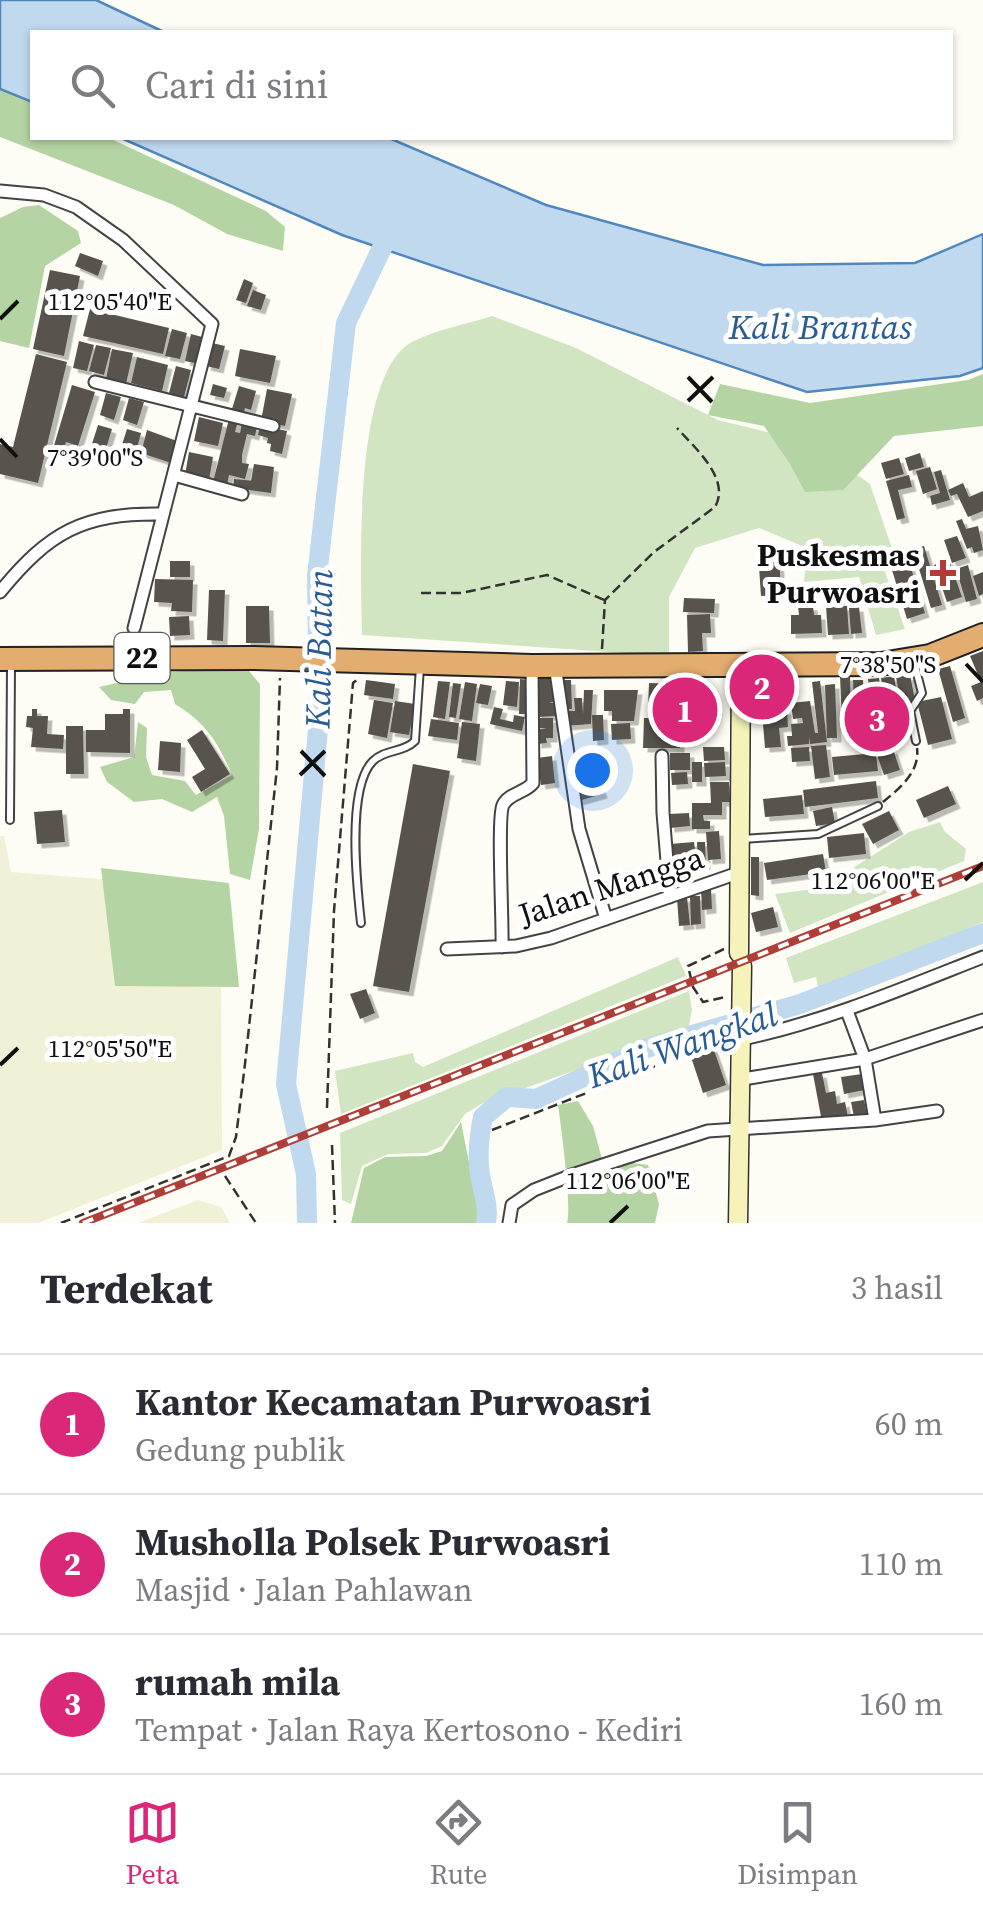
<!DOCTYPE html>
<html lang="id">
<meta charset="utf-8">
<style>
body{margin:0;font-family:"Source Serif 4",serif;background:#f7f7f7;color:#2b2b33}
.you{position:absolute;left:592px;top:770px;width:35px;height:35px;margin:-25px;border:8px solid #fff;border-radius:50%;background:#1a73e8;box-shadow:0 0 0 15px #1a73e833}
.badge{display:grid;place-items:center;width:65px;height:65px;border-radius:50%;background:#db2777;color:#fff;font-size:32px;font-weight:700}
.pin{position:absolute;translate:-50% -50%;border:5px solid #fff;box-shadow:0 2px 10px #0006}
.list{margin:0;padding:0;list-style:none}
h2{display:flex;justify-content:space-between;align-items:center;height:130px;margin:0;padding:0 40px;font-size:42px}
h2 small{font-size:32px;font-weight:400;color:#7c7c81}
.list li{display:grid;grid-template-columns:65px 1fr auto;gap:30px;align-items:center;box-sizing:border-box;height:140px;padding:0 40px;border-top:2px solid #e1e1e2}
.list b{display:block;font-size:38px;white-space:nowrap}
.list p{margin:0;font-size:32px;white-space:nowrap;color:#7c7c81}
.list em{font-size:32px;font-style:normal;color:#7c7c81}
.icon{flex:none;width:55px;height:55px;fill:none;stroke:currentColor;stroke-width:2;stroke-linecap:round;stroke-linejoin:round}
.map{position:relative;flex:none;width:983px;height:1223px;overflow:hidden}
.search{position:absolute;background:#fff;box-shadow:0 2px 8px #0004;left:30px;right:30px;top:30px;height:110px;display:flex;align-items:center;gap:25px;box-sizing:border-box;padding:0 35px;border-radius:0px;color:#7c7c81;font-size:38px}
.sheet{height:550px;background:#fff}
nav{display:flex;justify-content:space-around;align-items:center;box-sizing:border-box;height:140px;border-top:2px solid #e1e1e2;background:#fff;font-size:28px;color:#7c7c81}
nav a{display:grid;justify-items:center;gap:5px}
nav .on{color:#db2777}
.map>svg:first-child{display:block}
.farmland{fill:#f1f1d7}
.green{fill:#d1e5c2}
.forest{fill:#b5d4a3}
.water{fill:#c0d9ef;stroke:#5088bd;stroke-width:2.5}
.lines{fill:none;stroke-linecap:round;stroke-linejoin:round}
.river{stroke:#c0d9ef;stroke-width:20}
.building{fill:#58534e;filter:url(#shadow)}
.lane-casing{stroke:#434343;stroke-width:10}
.street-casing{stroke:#434343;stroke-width:15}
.secondary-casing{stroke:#323232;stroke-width:21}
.highway-casing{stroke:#212121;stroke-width:26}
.path{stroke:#323232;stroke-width:2.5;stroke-dasharray:10 5;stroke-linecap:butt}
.lane{stroke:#fff;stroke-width:6}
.street{stroke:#fff;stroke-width:11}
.secondary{stroke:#f5f3b9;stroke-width:18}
.highway{stroke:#e2ad6f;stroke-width:22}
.rail-casing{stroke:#af3e39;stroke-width:8}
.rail{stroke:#fff;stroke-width:4;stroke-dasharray:11;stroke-linecap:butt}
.ticks{fill:none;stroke:#101010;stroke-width:4}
.poi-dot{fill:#af3e39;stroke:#fff;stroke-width:4}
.labels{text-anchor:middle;stroke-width:10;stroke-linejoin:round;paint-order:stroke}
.shield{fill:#fff;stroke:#585858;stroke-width:2.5}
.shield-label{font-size:30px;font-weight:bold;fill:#101010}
.poi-label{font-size:32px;font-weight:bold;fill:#101010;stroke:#fff;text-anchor:end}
.street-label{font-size:32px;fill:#101010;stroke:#fff}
.water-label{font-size:35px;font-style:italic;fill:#295c93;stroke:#fff}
.ticks-label{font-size:25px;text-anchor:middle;fill:#101010;stroke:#fff;stroke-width:10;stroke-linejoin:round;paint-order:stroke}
</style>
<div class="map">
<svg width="983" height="1223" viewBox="0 0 983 1223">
<defs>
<filter id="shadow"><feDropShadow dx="4.5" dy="4.5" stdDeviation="0" flood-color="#0004"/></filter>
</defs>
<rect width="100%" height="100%" fill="#fefdf5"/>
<path class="farmland" d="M 0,836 L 4,836 L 11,872 L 112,880 L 221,985 L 222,1150 L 38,1223 L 0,1223 Z
M 198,1200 L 221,1207 L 230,1223 L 138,1223 Z"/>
<path class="green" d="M 492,316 L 576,348 L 718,420 L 813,443 L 870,484 L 894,554 L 883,566 L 905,629 L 876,635 L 859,577 L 804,582 L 807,548 L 759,528 L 695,548 L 669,597 L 669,656 L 362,635 C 361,573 352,374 412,342 C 435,330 467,324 492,316 Z
M 940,822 L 945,832 L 966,849 L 964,861 L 790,933 L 775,894 L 822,888 L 909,832 Z
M 983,882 L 983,922 L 819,991 L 816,977 L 794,983 L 786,958 Z
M 678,957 L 686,976 L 341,1114 L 335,1071 L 413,1053 L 415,1062 L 423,1067 Z
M 689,991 L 692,1010 L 688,1030 L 481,1104 L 465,1114 L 442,1146 L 426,1153 L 388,1154 L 362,1166 L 351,1204 L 342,1200 L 340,1133 Z"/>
<path class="forest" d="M 0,79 L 32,97 L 32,138 L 109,138 L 266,211 L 285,227 L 283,251 L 227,234 L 174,205 L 0,137 Z
M 39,205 L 78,231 L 81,243 L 45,266 L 29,348 L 0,341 L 0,218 L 23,207 Z
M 983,374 L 983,426 L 894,436 L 843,490 L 805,492 L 790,464 L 764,426 L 708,415 L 720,384 L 810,403 L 968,380 Z
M 206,670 L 249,671 L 260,684 L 259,829 L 250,880 L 230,874 L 224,816 L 217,797 L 192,812 L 162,799 L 134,802 L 107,782 L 100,767 L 134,757 L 138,722 L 147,728 L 146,757 L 152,775 L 185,781 L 196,795 L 232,775 C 218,742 206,723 175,704 L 171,690 L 144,692 L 135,704 L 111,700 L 99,687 L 167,672 Z
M 101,868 L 229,883 L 239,987 L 115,986 Z
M 578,1101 L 593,1126 L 602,1159 L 648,1165 L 659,1204 L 655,1223 L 567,1223 C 572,1210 561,1125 558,1105 Z
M 461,1122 L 481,1223 L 351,1223 L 364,1168 L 385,1157 L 426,1156 L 442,1151 Z"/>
<path class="water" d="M 0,0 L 96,0 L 164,32 L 32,32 L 32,102 L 0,89 Z
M 121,138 L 389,138 L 546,205 L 763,265 L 915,263 L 983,234 L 983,368 L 960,376 L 807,392 L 342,235 Z"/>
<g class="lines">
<path class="river" d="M 307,1223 L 306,1174 L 286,1084 L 319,718 L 317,576 L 346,323 L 393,225
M 486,1223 C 489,1205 483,1192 480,1175 C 477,1155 479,1136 483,1117 L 507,1097 L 536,1099 L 647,1048 L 800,1004 L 983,933"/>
</g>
<path class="building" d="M 80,253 L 103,261 L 98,276 L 75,266 Z
M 50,270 L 80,276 L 64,356 L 33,349 Z
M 244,279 L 253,283 L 246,303 L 236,300 Z
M 253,290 L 266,295 L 261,310 L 247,306 Z
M 90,309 L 169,328 L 163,354 L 83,336 Z
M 172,329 L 187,333 L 180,359 L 165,356 Z
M 191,334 L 206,338 L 199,364 L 185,361 Z
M 79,341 L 94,345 L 87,371 L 73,368 Z
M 212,343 L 225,346 L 219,369 L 206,366 Z
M 96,345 L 111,348 L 104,375 L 89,371 Z
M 112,349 L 133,353 L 126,384 L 106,379 Z
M 240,349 L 276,356 L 270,383 L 235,376 Z
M 36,354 L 67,362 L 38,483 L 0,474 L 0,444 L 13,447 Z
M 137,357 L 168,365 L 162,391 L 131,383 Z
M 176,366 L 191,370 L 184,397 L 169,393 Z
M 213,384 L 227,388 L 224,398 L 210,395 Z
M 72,385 L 95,392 L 78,446 L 66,442 L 63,453 L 53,449 Z
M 239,386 L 256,391 L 251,410 L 245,408 L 244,412 L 232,409 Z
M 267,389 L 292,394 L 285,426 L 261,421 Z
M 106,393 L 121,397 L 114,420 L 100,415 Z
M 129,398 L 144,402 L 137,425 L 123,420 Z
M 199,417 L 223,423 L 218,446 L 194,441 Z
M 229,419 L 238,421 L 235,432 L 240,433 L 242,423 L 257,427 L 255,436 L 247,434 L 242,455 L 242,463 L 249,464 L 245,479 L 229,475 L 227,485 L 213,482 Z
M 98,425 L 112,429 L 105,452 L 91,447 Z
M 260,425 L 287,431 L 282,454 L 270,451 L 271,444 L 267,443 L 268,438 L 258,435 Z
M 127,429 L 141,433 L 135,456 L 120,451 Z
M 147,430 L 177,441 L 171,463 L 141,453 Z
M 189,452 L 213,457 L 209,480 L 185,475 Z
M 920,453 L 924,467 L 909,471 L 905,458 Z
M 899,458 L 904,474 L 886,479 L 881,463 Z
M 254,464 L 274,467 L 271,493 L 233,488 L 234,479 L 255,481 L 251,481 Z
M 930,467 L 937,489 L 923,494 L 916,471 Z
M 941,470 L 950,500 L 932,505 L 930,496 L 940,493 L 934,472 Z
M 909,475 L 912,487 L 898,490 L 905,518 L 897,520 L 886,481 Z
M 963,483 L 969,497 L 983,491 L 983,511 L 968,517 L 957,494 L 951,496 L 948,490 Z
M 962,519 L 966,529 L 978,526 L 983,550 L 974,553 L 972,547 L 967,549 L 956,521 Z
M 957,536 L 966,558 L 952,563 L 944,540 Z
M 924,546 L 942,605 L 931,608 L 913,549 Z
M 779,551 L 781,595 L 761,596 L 758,552 Z
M 949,560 L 962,597 L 947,602 L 934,565 Z
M 170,561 L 190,561 L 190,577 L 170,577 Z
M 910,565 L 925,613 L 907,619 L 892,570 Z
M 968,565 L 977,599 L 966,602 L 956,569 Z
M 983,572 L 983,594 L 979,596 L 973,576 Z
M 155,579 L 193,580 L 192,612 L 171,611 L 172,603 L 154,602 Z
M 209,590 L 225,590 L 223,641 L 207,640 Z
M 840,591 L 841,606 L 847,606 L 849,634 L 828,635 L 825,592 Z
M 684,598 L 715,599 L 714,613 L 683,612 Z
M 246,606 L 269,606 L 270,643 L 246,643 Z
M 798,606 L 813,606 L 814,615 L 821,615 L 822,633 L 791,634 L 791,615 L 799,615 Z
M 859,607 L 862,633 L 851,634 L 849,608 Z
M 710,614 L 711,633 L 702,633 L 703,651 L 688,652 L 687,615 Z
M 189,616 L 190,635 L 170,636 L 169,617 Z
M 983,651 L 983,698 L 977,701 L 971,686 L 981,682 L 970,656 Z
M 950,666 L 965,718 L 953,722 L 938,669 Z
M 910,675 L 915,700 L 901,703 L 896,677 Z
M 840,676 L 850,676 L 851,722 L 842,722 Z
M 894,676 L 902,726 L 889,728 L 881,678 Z
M 553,678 L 556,701 L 549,703 L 557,703 L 558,716 L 537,717 L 535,679 Z
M 879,678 L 882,702 L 871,703 L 868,679 Z
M 520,679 L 529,680 L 528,714 L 519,714 Z
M 755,679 L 771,679 L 770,696 L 754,696 Z
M 366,680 L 395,684 L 393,699 L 364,695 Z
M 560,680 L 571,680 L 572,709 L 561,709 Z
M 853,680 L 863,680 L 865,723 L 855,724 Z
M 438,681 L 450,682 L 445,719 L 433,717 Z
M 506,681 L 519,682 L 517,707 L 503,705 Z
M 682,681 L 700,681 L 700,697 L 682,697 Z
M 820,681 L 827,742 L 810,744 L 809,737 L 809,744 L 788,746 L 787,736 L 792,736 L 791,724 L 803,723 L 802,718 L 793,719 L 791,703 L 810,701 L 815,733 L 818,733 L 812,682 Z
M 465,682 L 477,684 L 472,721 L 459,719 Z
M 453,683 L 461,684 L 456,718 L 449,717 Z
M 649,683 L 679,684 L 682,730 L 663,730 L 663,709 L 648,709 Z
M 480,684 L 492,686 L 488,705 L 476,703 Z
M 835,684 L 837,738 L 827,738 L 825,685 Z
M 584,690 L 593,690 L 591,724 L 564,726 L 563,711 L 575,711 L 574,698 L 582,698 L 583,714 Z
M 604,690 L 638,690 L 634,721 L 612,721 L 612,711 L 604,711 Z
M 941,697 L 952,739 L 928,745 L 917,702 Z
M 374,700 L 393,703 L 387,738 L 368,734 Z
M 395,701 L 415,704 L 409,735 L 390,732 Z
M 682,701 L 703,701 L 703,710 L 682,710 Z
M 882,705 L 885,731 L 872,732 L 868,707 Z
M 494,707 L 503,709 L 500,719 L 513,722 L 514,715 L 525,717 L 522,731 L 490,724 Z
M 32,709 L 37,709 L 37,716 L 48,716 L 47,734 L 64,735 L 63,749 L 31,747 L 33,728 L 26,727 L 27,716 L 32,716 Z
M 123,709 L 130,709 L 130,753 L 86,752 L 86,730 L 105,730 L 105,714 L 123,714 Z
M 787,710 L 788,727 L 779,728 L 781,747 L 765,748 L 762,712 Z
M 592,715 L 603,715 L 604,740 L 593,741 Z
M 535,718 L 553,718 L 553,738 L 546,738 L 547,743 L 537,744 L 536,730 L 547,728 L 535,728 Z
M 644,718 L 662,718 L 661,733 L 680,733 L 680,748 L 643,748 Z
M 431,719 L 459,723 L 457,740 L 428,736 Z
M 462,722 L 480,724 L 476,761 L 457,758 Z
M 630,723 L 631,739 L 612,740 L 611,724 Z
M 66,726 L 83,726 L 84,774 L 66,774 Z
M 202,730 L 230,774 L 201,792 L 192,777 L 205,769 L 187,740 Z
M 866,735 L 877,735 L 878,754 L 875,749 L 866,749 Z
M 160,741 L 181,743 L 180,772 L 158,770 Z
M 826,745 L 830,777 L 815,779 L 811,746 Z
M 703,747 L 724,747 L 725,760 L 704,761 Z
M 809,747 L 810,761 L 792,762 L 791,748 Z
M 893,749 L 900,770 L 884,775 L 877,755 Z
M 670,753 L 690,753 L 690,770 L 670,770 Z
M 876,753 L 878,771 L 834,775 L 832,757 Z
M 552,756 L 555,783 L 541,785 L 537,758 Z
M 692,762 L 702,762 L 702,782 L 692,782 Z
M 725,762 L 726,776 L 705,777 L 704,763 Z
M 413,764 L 450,771 L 409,992 L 373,986 Z
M 596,769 L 603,794 L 578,801 L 572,775 Z
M 687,772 L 688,784 L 672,785 L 671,773 Z
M 876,781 L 878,798 L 805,807 L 803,790 Z
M 710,782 L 729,782 L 730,802 L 722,802 L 722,815 L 703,815 L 704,821 L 710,821 L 710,829 L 692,829 L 692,803 L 711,803 Z
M 948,786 L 956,804 L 924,818 L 916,800 Z
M 802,795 L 804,814 L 765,817 L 763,799 Z
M 832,807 L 835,823 L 816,826 L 813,811 Z
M 62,810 L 65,842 L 37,844 L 34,812 Z
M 889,811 L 899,830 L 873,844 L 862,824 Z
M 689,813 L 690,826 L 670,828 L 669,814 Z
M 719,831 L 721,859 L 708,860 L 706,832 Z
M 864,833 L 866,854 L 829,858 L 827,837 Z
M 694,842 L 696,858 L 686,859 L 687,866 L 672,868 L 670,844 Z
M 697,842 L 705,842 L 706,865 L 698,866 Z
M 823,854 L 826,872 L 767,880 L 764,863 Z
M 751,857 L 759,857 L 759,896 L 751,895 Z
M 701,889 L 711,889 L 712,909 L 702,910 Z
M 690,896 L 700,896 L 701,924 L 691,925 Z
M 687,897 L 690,925 L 679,926 L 677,898 Z
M 773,907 L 778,927 L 756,932 L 751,913 Z
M 366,989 L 375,1013 L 360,1019 L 350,994 Z
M 713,1047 L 726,1085 L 703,1093 L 690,1054 Z
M 822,1073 L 826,1093 L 835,1091 L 837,1104 L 845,1102 L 848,1117 L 822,1122 L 813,1074 Z
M 862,1074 L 865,1090 L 844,1094 L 841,1077 Z
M 864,1100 L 867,1115 L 854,1117 L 851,1102 Z"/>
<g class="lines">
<defs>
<path id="lane" d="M 914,662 L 922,693 L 910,711 L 916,741
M 10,820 L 11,666
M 743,839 L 818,834 L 878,806
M 361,923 C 357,887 346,788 373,761 C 385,749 403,753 415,741 L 420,667"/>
<path id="street" d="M 0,191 L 44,195 L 76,207 L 123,240 L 212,324 L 134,628
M 95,382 L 273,426
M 174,475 L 242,494
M 0,592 C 49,532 83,513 161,514
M 555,665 L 579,829 L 606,919
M 662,756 L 663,813 L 670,897
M 502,947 C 503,924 497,817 503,805 C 509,793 525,793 533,783 L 532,666
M 447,949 L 516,946 L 551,938 L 738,873
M 743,1039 C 827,1021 904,988 983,957
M 743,1079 L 865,1059 L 983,1020
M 875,1120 L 937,1111
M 509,1223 L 512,1205 L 534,1190 L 572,1175 L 708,1131 L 875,1120 L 865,1059 L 847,1011"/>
<path id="secondary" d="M 739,953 L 741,665
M 738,1223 L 742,966"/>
<path id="highway" d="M 0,659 L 254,658 L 532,666 L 881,664 L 930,656 L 983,635"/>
</defs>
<use href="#lane" class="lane-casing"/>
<use href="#street" class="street-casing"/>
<use href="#secondary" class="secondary-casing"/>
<use href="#highway" class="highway-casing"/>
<path class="path" d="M 421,593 L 461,593 L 547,575 L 604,600
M 602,649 L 605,600 L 654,552 L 715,507 C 731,479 695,448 677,428
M 883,802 C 900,788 920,772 917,748
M 724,949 L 688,966 L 693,987 L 703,1002 L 725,997
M 327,1108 L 334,911 L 353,683 L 358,679
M 492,1130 L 727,1038
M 332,1145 L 335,1223
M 225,1176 L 256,1223
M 61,1223 L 229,1156 L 236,1137 L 245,1064 L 277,768 L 280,678"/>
<use href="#lane" class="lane"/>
<use href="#street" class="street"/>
<use href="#secondary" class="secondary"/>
<use href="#highway" class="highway"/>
<defs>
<path id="rail" d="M 83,1223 L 983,866"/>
</defs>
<use href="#rail" class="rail-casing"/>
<use href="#rail" class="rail"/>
</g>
<path class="ticks" d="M 0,319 L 18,301M 688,377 L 712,402M 688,401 L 713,377M 0,439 L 17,457M 966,664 L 983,682M 301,751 L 325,776M 300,775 L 325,751M 965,880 L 983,863M 0,1065 L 18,1048M 610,1223 L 628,1206"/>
<path class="poi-dot" d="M938 558h10v10h10v10h-10v10h-10v-10h-10v-10h10z"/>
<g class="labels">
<rect class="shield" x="114.5" y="633" width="55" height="50" rx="8"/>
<g class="shield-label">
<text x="142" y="668">22</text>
</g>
<g class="poi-label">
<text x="920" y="566">Puskesmas<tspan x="920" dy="37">Purwoasri</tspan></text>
</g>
<g class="street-label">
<text transform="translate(611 886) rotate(-18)" y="11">Jalan Mangga</text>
</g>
<g class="water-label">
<text x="820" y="339">Kali Brantas</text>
<text transform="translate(319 649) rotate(-89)" y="12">Kali Batan</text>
<text transform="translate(682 1045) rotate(-19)" y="12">Kali Wangkal</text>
</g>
</g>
<g class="ticks-label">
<text x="110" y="310">112°05'40"E</text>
<text x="95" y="466">7°39'00"S</text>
<text x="888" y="673">7°38'50"S</text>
<text x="873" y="889">112°06'00"E</text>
<text x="110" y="1057">112°05'50"E</text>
<text x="628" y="1189">112°06'00"E</text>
</g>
</svg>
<div class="you"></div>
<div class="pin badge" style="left:685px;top:710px">1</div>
<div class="pin badge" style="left:762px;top:687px">2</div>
<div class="pin badge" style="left:877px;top:719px">3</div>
<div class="search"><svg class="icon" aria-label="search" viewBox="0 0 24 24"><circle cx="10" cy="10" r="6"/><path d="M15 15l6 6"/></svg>Cari di sini</div>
</div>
<section class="sheet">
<h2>Terdekat<small>3 hasil</small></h2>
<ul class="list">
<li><span class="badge">1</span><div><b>Kantor Kecamatan Purwoasri</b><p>Gedung publik</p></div><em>60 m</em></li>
<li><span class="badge">2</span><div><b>Musholla Polsek Purwoasri</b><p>Masjid · Jalan Pahlawan</p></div><em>110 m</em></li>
<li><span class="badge">3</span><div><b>rumah mila</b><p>Tempat · Jalan Raya Kertosono - Kediri</p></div><em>160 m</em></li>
</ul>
</section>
<nav>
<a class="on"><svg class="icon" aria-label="map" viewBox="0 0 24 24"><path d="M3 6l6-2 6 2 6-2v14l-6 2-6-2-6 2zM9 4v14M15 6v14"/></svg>Peta</a>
<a><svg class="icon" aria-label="directions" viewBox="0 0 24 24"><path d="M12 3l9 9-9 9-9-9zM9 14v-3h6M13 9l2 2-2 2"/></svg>Rute</a>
<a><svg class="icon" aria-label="saved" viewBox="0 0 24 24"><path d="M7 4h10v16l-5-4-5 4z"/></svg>Disimpan</a>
</nav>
